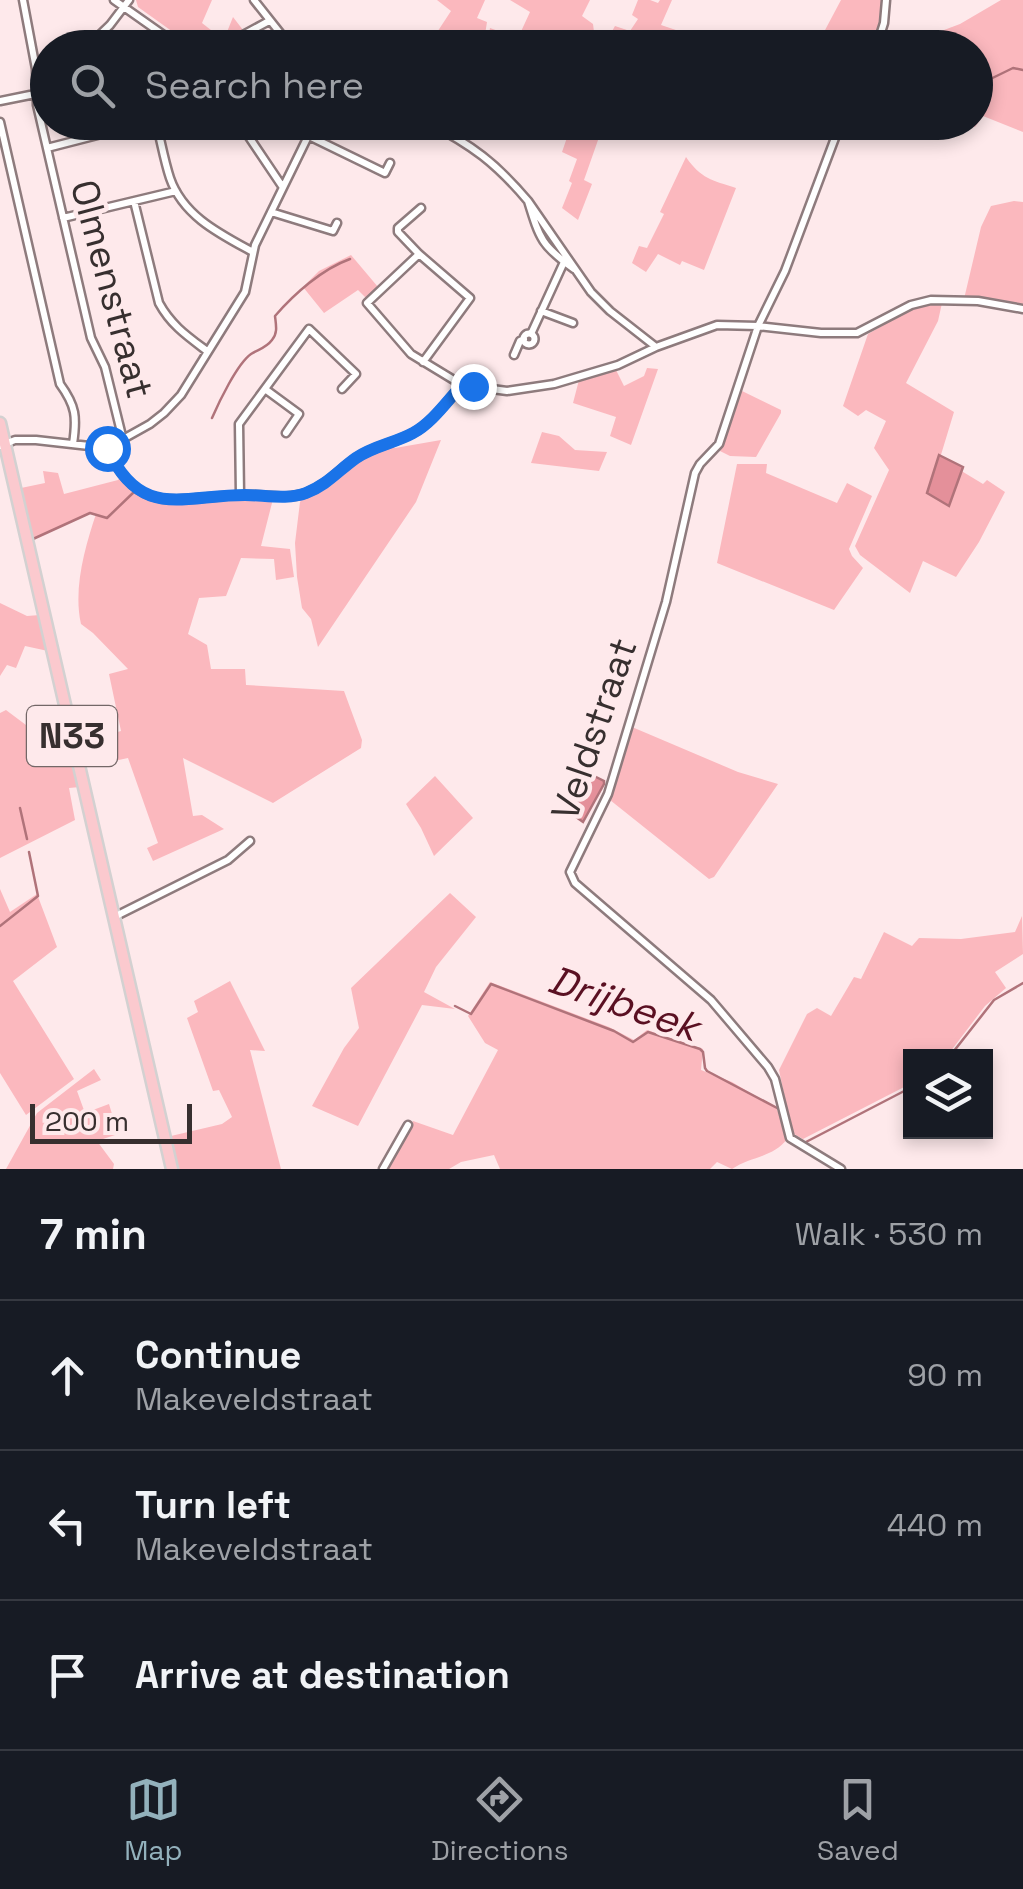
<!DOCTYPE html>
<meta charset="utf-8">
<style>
body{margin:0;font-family:"Space Grotesk",sans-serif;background:#20242c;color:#f1f3f6}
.controls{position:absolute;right:30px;bottom:30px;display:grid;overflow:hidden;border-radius:0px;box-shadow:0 5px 15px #0003}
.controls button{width:90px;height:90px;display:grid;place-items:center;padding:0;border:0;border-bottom:2px solid #363941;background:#171b24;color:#f1f3f6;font:50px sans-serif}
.scale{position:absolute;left:30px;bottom:25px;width:162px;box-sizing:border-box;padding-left:10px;border:5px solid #372f2f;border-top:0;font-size:28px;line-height:35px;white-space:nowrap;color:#372f2f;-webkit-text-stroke:8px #fee9eb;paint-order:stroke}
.stop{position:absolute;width:30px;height:30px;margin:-22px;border:8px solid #1a73e8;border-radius:50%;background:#fff}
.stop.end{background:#1a73e8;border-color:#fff;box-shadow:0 2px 10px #0008}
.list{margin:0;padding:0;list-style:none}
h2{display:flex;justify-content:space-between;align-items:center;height:130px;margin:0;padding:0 40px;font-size:42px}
h2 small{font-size:32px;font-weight:400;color:#9ea1a6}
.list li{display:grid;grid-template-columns:65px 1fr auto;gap:30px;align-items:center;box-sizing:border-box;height:150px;padding:0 40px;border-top:2px solid #363941}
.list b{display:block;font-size:38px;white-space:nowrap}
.list p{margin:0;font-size:32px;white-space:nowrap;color:#9ea1a6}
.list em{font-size:32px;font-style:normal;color:#9ea1a6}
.icon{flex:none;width:55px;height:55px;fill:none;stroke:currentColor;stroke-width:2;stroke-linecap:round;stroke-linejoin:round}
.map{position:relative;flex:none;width:1023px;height:1169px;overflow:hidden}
.search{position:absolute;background:#171b24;box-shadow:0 5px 15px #0003;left:30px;right:30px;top:30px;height:110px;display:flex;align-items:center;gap:25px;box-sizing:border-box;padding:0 35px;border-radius:55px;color:#9ea1a6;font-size:38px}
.sheet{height:580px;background:#171b24}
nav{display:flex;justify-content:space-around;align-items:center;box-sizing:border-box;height:140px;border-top:2px solid #363941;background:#171b24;font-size:28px;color:#9ea1a6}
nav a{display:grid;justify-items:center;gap:5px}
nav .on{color:#93b1bc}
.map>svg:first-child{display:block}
.green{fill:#fbb8be}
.water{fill:#e4909a;stroke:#b0737a;stroke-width:2.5}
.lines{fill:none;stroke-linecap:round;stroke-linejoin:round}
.stream{stroke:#b0737a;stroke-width:2.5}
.minor-casing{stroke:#8e7b7d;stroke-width:11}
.primary-casing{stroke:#d3d1d1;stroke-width:15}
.minor{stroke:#fff;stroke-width:6}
.primary{stroke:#fbc9ce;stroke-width:10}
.route{stroke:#1a73e8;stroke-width:12}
.labels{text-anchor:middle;stroke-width:9;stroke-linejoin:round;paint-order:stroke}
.shield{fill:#fee9eb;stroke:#736767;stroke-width:2.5}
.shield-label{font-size:35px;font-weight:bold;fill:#372f2f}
.street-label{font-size:38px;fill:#372f2f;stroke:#fee9eb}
.water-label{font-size:40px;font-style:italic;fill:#5a1022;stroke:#fee9eb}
</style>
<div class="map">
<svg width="1023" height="1169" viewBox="0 0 1023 1169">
<rect width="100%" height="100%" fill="#fee9eb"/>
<path class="green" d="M 136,0 L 212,0 L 202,23 L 216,34 L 220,42 L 222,41 L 218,34 L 227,32 L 233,17 L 243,30 L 211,47 L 194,47 L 138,7 Z
M 437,0 L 485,0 L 477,18 L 487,22 L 483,47 L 430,47 L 430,43 L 451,11 Z
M 510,0 L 590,0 L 582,16 L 593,24 L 596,47 L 612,46 L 611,33 L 615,26 L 630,31 L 638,19 L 632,15 L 638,0 L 650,0 L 658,3 L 660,0 L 672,0 L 661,25 L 676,30 L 708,47 L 487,47 L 490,28 L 518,38 L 530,12 Z
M 841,0 L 883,0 L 879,31 L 872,47 C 856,47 835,45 824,32 Z
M 1001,0 L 1023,0 L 1023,132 L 983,116 L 975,127 L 963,123 L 976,122 L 976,48 L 881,47 L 885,38 L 936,33 L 960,24 Z
M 572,123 L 604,123 L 584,180 L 592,184 L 578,220 L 562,208 L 572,183 L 569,181 L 577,159 L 562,152 Z
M 686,157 C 701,179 712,180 736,188 L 704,270 L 682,261 L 680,265 L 658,254 L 646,272 L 632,263 L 639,246 L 647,248 L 664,214 L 660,212 Z
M 1014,201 L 1023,202 L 1023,307 L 1006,303 L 964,299 L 981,227 L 991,206 Z
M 351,255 L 378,287 L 366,298 L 358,290 L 324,313 L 303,287 L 319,271 Z
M 942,303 L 938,321 L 906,383 L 954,412 L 940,458 L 983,484 L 987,480 L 1005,492 L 979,542 L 956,577 L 923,561 L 910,593 L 860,555 L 855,546 L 889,470 L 874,448 L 886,421 L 866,410 L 858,416 L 843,406 L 868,334 L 913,308 Z
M 615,368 L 624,386 L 644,376 L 647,368 L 658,369 L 631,445 L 610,436 L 616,417 L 573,403 L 579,380 L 604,374 Z
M 740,390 L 781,410 L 781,413 L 756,457 L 730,456 L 720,451 Z
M 542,432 L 559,436 L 575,450 L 607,452 L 599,471 L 531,463 Z
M 441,440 L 416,502 L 318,647 L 311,619 L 302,608 L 297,577 L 295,543 L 300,502 L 304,497 L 332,482 L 356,461 L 390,445 L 395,448 Z
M 737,464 L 767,464 L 766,473 L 837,503 L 847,483 L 872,496 L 849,549 L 852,556 L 863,568 L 834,610 L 717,563 Z
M 43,471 L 58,473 L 64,494 L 118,480 L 121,476 C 126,481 131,488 138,493 C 165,512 238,498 273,499 L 261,546 L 290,549 L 294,577 L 276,580 L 274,559 L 241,558 L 226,596 L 199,598 L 188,634 L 207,645 L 211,669 L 245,669 L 246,685 L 344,691 L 362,740 L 361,748 L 273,803 L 183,758 L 193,816 L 202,815 L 224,829 L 153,861 L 147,848 L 158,843 L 128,758 L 86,767 L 80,743 L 121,731 L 109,674 L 128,669 L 93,633 L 81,624 C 73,589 85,547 96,514 L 90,513 L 33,539 L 21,488 L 45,483 Z
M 0,603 L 27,616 L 40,615 L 48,651 L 25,646 L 16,668 L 7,665 L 0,676 Z
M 6,710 L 42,737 L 63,713 L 80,787 L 69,788 L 75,820 L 0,858 L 0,713 Z
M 632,727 L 738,772 L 778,784 L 714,877 L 709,879 L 610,800 Z
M 435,776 L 473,818 L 434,856 L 421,828 L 406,804 Z
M 0,889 L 10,912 L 37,894 L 57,947 L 13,981 L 74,1079 L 26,1115 L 0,1073 Z
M 450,893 L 476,917 L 436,967 L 424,992 L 455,1009 L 422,1005 L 358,1126 L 312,1106 L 344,1048 L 359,1028 L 351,988 Z
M 1022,916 L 1023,954 L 995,972 L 1006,988 L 985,1006 L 947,1056 L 910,1056 L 910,1084 L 803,1139 L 792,1133 L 779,1070 L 807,1014 L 817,1008 L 831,1016 L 854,977 L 861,979 L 884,932 L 912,946 L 919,938 L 961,939 L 1015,932 Z
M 230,981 L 265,1051 L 250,1050 L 281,1169 L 179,1169 L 171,1136 L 222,1124 L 232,1117 L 219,1090 L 213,1091 L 187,1018 L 198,1012 L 194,1001 Z
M 490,982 L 609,1027 L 634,1040 L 647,1030 L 703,1049 L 701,1070 L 732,1082 L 777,1109 L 787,1139 C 773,1158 750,1156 732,1169 L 717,1162 L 710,1169 L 500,1169 L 494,1155 L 461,1162 L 449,1169 L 385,1169 L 413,1121 L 453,1135 L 498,1050 L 485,1043 L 468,1016 Z
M 94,1069 L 101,1080 L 77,1091 L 85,1113 L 109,1104 L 118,1134 L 97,1141 L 114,1164 L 113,1169 L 6,1169 L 37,1113 Z"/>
<path class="water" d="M 939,455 L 963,467 L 949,506 L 927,493 Z
M 592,775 L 604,781 L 604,784 L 583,822 L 572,814 Z"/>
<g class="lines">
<path class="stream" d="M 807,48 C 824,40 832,42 849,48
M 976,86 L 1013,68 L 1023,70
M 212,418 C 219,402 237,364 251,354 C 259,349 266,348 272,340 C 278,333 276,325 275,316 C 294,294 322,269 350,259
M 33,539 L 90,513 L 107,518 L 135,491
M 20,808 L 27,839
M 0,926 L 38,896 L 29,852
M 455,1006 L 471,1014 L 491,984 L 614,1031 L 633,1042 L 648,1032 L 700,1049 L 703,1052 L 705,1068 L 707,1071 L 779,1109
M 950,1056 L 994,1000 L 1023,983
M 796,1138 L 804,1143 L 910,1088"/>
<defs>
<path id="minor" d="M 23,0 L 36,69 L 37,105 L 91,338 L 105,367 L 123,440
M 114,0 L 182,48
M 254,0 L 292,48
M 86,48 L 110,25 L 129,0
M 219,48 L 269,21
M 876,48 L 884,23 L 886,0
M 0,101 L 35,94
M 0,122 L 60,384 C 76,406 77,417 73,444
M 156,122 C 161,141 164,160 170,178 C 183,216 220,234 253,252
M 239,122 L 282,186
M 427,122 C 472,145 496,163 528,201
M 841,122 L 785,271 L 758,326 L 719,444 L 700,464 L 695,473 L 666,602 L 608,794 L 570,872 L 575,883 L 711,1000 L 768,1067 L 775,1079 L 790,1138 L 841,1169
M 309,136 L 385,173 L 390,163
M 47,148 L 148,122
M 134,201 L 159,303 C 171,325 187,336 207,351
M 421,208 L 398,228 L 398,232 L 419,254 L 470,298 L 423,362
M 271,212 L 333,231 L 337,223
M 63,218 L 176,191
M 419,254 L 367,303 L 411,354 L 462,385
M 574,269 C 542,246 540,240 528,201 L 591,292 L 610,311 L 656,347
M 541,311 L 573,323
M523.5 339a5.5 5.5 0 1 1 11 0a5.5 5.5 0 1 1-11 0Z
M 531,334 L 564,262
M 514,355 L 520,341 L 524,339
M 265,389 L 299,414 L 286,433
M 0,446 L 15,440 L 36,440 L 107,448 L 150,424 L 164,413 L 181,395 L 245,292 L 255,245 L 315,122
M 107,448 C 140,521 182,495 245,495 C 264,494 288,500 306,493 C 327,485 338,470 356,458 C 373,446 395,443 413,433 C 432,423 447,401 462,385 L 507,391 L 554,384 L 618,365 L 656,347 L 717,325 L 758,326 L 821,333 L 857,333 L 911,305 L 931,300 L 978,301 L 1023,309
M 240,495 L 239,424 L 309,329 L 356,374 L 342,389
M 114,917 L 228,860 L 250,841
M 383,1169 L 408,1125"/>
<path id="primary" d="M 0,423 L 172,1169"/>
</defs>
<use href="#minor" class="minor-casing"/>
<use href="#primary" class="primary-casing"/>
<use href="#minor" class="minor"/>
<use href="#primary" class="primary"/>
</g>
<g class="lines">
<path class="route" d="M 107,448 C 141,521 182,495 245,495 C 264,495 288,500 306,493 C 327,485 339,470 356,458 C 373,446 395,443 413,433 C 432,423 447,401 462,385 L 473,386"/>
</g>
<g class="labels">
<rect class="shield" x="27" y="706" width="90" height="60" rx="8"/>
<g class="shield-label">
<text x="72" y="748">N33</text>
</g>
<g class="street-label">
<text transform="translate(112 289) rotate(75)" y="13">Olmenstraat</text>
<text transform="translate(594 729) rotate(-71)" y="13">Veldstraat</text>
</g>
<g class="water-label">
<text transform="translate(624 1003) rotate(19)" y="14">Drijbeek</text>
</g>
</g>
</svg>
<div class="controls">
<button><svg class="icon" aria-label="layers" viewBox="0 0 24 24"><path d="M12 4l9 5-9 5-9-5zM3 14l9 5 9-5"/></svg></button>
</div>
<div class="scale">200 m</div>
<div class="stop" style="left:107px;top:448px"></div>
<div class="stop end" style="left:473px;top:386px"></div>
<div class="search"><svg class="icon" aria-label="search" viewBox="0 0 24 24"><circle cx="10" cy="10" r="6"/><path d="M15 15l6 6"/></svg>Search here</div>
</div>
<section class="sheet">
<h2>7 min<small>Walk · 530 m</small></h2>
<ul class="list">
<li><svg class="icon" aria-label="ahead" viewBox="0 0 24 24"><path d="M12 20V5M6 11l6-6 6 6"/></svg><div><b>Continue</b><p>Makeveldstraat</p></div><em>90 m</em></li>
<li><svg class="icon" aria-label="left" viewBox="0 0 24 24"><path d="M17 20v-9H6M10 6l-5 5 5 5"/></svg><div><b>Turn left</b><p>Makeveldstraat</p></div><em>440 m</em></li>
<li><svg class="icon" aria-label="arrive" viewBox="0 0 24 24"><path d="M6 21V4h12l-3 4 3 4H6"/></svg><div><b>Arrive at destination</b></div></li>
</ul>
</section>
<nav>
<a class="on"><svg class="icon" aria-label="map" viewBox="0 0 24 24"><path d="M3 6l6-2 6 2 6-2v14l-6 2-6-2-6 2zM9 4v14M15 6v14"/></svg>Map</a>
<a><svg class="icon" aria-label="directions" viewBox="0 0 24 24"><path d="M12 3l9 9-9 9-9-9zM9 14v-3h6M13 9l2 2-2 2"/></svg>Directions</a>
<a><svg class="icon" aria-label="saved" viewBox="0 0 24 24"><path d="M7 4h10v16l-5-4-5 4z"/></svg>Saved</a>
</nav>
